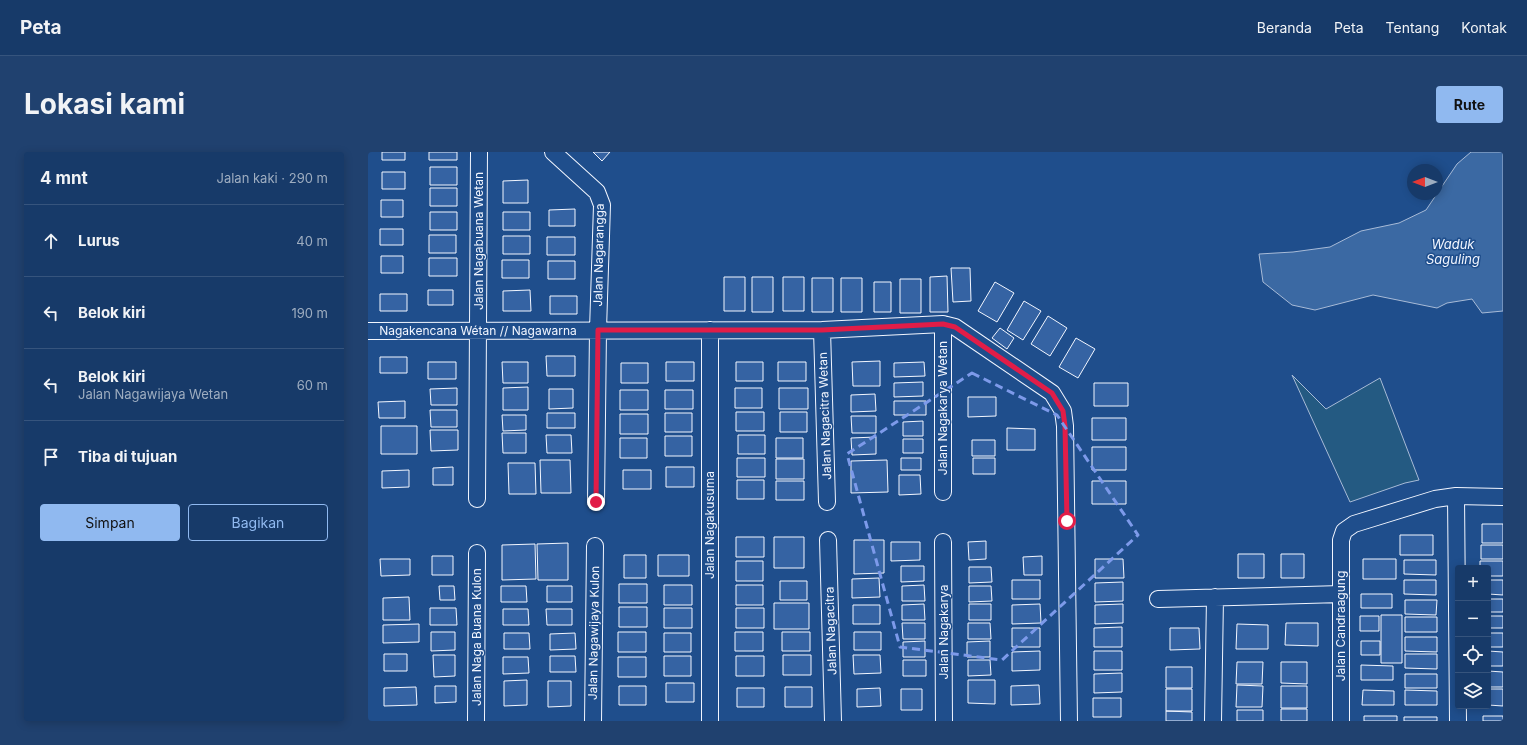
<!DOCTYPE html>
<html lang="id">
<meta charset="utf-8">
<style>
body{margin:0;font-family:Inter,sans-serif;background:#20416f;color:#f1f3f6}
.controls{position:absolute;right:12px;bottom:12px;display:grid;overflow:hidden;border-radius:4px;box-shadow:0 2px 10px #0003}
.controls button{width:36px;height:36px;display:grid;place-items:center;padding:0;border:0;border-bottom:1px solid #36547d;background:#173a69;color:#f1f3f6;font:20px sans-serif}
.compass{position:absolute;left:1039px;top:12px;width:36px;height:36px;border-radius:50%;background:#173a69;box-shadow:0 2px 10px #0003;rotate:270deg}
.stop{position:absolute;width:12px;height:12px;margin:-9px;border:3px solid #e11d48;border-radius:50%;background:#fff}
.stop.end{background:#e11d48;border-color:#fff;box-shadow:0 1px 4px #0008}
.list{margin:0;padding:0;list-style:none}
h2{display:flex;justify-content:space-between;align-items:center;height:52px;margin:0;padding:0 16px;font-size:17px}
h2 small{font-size:13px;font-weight:400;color:#9eadc0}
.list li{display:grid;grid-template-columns:26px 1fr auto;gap:12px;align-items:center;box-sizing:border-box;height:72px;padding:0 16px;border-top:1px solid #36547d}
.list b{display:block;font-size:15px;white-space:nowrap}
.list p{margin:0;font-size:13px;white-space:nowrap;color:#9eadc0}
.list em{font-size:13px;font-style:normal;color:#9eadc0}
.actions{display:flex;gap:8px;padding:12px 16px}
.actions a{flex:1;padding:9px 0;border:1px solid #90b9f0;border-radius:4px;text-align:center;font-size:14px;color:#90b9f0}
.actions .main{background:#90b9f0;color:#111}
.icon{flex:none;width:22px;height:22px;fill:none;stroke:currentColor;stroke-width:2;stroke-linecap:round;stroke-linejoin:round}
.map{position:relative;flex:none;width:1135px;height:569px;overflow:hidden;border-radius:4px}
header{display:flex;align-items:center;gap:24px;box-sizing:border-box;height:56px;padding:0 20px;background:#173a69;border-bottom:1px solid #36547d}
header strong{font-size:19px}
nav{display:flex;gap:22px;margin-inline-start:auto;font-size:14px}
.intro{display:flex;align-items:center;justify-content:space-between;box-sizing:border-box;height:96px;padding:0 24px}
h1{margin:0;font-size:28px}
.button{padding:10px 18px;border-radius:4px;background:#90b9f0;color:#111;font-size:14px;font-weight:700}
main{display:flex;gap:24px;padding:0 24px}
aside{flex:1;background:#173a69;border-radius:4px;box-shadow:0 2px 10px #0003}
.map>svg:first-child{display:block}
.green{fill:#245a82;stroke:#a8bbd7}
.water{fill:#3b69a3;stroke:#a8bbd7}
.building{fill:#3563a3;stroke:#f2f6ff}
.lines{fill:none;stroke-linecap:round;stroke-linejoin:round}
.minor-casing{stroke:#f2f6ff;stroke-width:18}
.minor{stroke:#1f4e8c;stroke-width:16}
.route{stroke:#e11d48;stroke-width:5}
.marked{fill:none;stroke:#7d9aea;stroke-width:3;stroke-dasharray:8 5;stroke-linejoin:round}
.labels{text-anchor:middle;stroke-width:3;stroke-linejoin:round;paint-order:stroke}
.street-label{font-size:12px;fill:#f2f6ff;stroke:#1f4e8c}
.water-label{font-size:13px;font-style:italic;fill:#f2f6ff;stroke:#1f4e8c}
</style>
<header>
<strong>Peta</strong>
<nav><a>Beranda</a><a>Peta</a><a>Tentang</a><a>Kontak</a></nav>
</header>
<div class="intro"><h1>Lokasi kami</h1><a class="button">Rute</a></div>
<main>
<aside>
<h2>4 mnt<small>Jalan kaki · 290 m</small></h2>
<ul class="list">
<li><svg class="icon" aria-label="ahead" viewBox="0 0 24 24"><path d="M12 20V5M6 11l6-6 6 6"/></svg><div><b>Lurus</b></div><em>40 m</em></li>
<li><svg class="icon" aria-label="left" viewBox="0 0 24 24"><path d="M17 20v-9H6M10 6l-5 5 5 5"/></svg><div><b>Belok kiri</b></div><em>190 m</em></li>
<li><svg class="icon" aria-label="left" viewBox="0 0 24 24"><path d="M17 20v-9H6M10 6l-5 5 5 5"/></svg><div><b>Belok kiri</b><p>Jalan Nagawijaya Wetan</p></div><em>60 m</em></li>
<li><svg class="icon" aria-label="arrive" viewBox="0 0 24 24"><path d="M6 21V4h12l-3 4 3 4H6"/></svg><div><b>Tiba di tujuan</b></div></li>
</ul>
<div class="actions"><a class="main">Simpan</a><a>Bagikan</a></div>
</aside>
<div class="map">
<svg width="1135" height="569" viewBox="0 0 1135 569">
<rect width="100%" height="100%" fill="#1f4e8c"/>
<path class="green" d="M 924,223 L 958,257 L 1012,226 L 1051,328 L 1037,331 L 982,350 Z"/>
<path class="water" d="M 1103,0 L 1135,0 L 1135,159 L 1114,161 L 1104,147 L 1079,151 L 1069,156 L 1005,143 L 947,158 L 924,153 L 895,130 L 891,102 L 925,100 L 962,95 L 993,79 L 1031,71 L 1058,58 L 1089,12 Z"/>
<path class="building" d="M 14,0 L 37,0 L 37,8 L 14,8 Z
M 61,0 L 89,0 L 89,8 L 61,8 Z
M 225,0 L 242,0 L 234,9 Z
M 62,15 L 89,15 L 89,33 L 62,33 Z
M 14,20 L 37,20 L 37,37 L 14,37 Z
M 160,28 L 160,51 L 135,51 L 135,29 Z
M 62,36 L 89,36 L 89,54 L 62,54 Z
M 13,48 L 35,48 L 35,65 L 13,65 Z
M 207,57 L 207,74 L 181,74 L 181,58 Z
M 62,60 L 89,60 L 89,78 L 62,78 Z
M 135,60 L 162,60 L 162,78 L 135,78 Z
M 12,77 L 35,77 L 35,93 L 12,93 Z
M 61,83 L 88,83 L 88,101 L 61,101 Z
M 135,84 L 162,84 L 162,102 L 135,102 Z
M 179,85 L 207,85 L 207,103 L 179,103 Z
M 13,104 L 35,104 L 35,121 L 13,121 Z
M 61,106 L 89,106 L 89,124 L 61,124 Z
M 134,108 L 161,108 L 161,126 L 134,126 Z
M 180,109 L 207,109 L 207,127 L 180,127 Z
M 583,116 L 602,116 L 603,149 L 585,150 Z
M 579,124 L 580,160 L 562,160 L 562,125 Z
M 356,125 L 377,125 L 377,159 L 356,159 Z
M 384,125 L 405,125 L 405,160 L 384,160 Z
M 415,125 L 436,125 L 436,159 L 415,159 Z
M 444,126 L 465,126 L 465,160 L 444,160 Z
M 473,126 L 494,126 L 494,160 L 473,160 Z
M 532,127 L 553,127 L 553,161 L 532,161 Z
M 506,130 L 523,130 L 523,160 L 506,160 Z
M 627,130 L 646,141 L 629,170 L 610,159 Z
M 60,138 L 85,138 L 85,153 L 60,153 Z
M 162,138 L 163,159 L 135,159 L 135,139 Z
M 12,142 L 39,142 L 39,159 L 12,159 Z
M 182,144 L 209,144 L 209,162 L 182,162 Z
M 656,149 L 673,159 L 655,188 L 639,178 Z
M 680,164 L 699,176 L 682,204 L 663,192 Z
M 632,176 L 646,186 L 639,197 L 624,186 Z
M 708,186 L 727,197 L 710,226 L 691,215 Z
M 178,204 L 207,204 L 207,224 L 179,224 Z
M 12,205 L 39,205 L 39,221 L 12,221 Z
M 512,209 L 512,234 L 485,234 L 484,210 Z
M 60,210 L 88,210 L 88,227 L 60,227 Z
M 134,210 L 160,210 L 160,231 L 135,231 Z
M 298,210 L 326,210 L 326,229 L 298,229 Z
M 368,210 L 395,210 L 395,229 L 368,229 Z
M 410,210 L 438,210 L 438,229 L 410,229 Z
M 556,210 L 557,224 L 526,225 L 526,211 Z
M 253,211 L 280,211 L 280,231 L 253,231 Z
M 555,230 L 555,244 L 526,245 L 526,231 Z
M 726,231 L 760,231 L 760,254 L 726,254 Z
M 160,235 L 160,258 L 135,258 L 135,236 Z
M 89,236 L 89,253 L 63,253 L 62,237 Z
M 367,236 L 394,236 L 394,256 L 367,256 Z
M 411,236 L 440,236 L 440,257 L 411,257 Z
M 181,237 L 205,237 L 205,256 L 181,257 Z
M 252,238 L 280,238 L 280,258 L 252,258 Z
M 297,238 L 325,238 L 325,257 L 297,257 Z
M 507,242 L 508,259 L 483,260 L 483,243 Z
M 600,245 L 628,245 L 628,264 L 600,265 Z
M 37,249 L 37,266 L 11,266 L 10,250 Z
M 526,249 L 558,249 L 558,263 L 526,263 Z
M 62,258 L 89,258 L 89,275 L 63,275 Z
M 368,260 L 396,260 L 396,279 L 368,279 Z
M 412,260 L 439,260 L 439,280 L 412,280 Z
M 179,261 L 207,261 L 207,276 L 179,276 Z
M 297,261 L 324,261 L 324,280 L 297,280 Z
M 252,262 L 280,262 L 280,282 L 252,282 Z
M 134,263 L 158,263 L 158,278 L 135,279 Z
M 483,264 L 508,264 L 508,281 L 484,281 Z
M 724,266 L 758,266 L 758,288 L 724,288 Z
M 555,269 L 555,284 L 535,284 L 535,270 Z
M 13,274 L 49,274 L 49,302 L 13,302 Z
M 639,276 L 667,277 L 667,298 L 639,298 Z
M 62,278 L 90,278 L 90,298 L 63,299 Z
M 134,281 L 158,281 L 158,301 L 135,301 Z
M 178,283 L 203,283 L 204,301 L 179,301 Z
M 370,283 L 397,283 L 397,302 L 370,302 Z
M 297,284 L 324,284 L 324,304 L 297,304 Z
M 508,285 L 508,302 L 484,303 L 483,286 Z
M 252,286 L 279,286 L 279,306 L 252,306 Z
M 408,286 L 435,286 L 435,306 L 408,306 Z
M 535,287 L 555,287 L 555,301 L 535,301 Z
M 604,288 L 627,288 L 627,304 L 604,304 Z
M 724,295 L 758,295 L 758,318 L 724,318 Z
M 369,306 L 397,306 L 397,325 L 369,325 Z
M 533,306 L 553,306 L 553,318 L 533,318 Z
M 605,306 L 627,306 L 627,322 L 605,322 Z
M 408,307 L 436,307 L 436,327 L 408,327 Z
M 172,308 L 202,308 L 203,341 L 173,341 Z
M 519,308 L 520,340 L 483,341 L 483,309 Z
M 140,311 L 167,311 L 168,342 L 141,342 Z
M 85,315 L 85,333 L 65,333 L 65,316 Z
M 298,315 L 326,315 L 326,335 L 298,335 Z
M 41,318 L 41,335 L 14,336 L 14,319 Z
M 255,318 L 283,318 L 283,337 L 255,337 Z
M 531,323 L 552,323 L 553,342 L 531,343 Z
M 369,328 L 396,328 L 396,347 L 369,347 Z
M 408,329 L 436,329 L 436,348 L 408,348 Z
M 724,329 L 758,329 L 758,352 L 724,352 Z
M 1114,372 L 1135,372 L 1135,391 L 1114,391 Z
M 1032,383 L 1065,383 L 1065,403 L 1032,403 Z
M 368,385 L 396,385 L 396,405 L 368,405 Z
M 406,385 L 436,385 L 436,416 L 406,416 Z
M 486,388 L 516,388 L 516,421 L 486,422 Z
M 618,389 L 618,407 L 601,408 L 600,390 Z
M 523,390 L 552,390 L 552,408 L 523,409 Z
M 200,391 L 200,428 L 170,428 L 169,392 Z
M 167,392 L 168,427 L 134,428 L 134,393 Z
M 1113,393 L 1135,393 L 1135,407 L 1113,407 Z
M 870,402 L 896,402 L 896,426 L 870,426 Z
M 913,402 L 936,402 L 936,426 L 913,426 Z
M 256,403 L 278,403 L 278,426 L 256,426 Z
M 290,403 L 321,403 L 321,424 L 290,424 Z
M 64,404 L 85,404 L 85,423 L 64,423 Z
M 674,404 L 674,423 L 656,423 L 655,405 Z
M 12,407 L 42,407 L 42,423 L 13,424 Z
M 727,407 L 755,407 L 756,426 L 727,426 Z
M 995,407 L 1028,407 L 1028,427 L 995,427 Z
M 1036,408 L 1068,408 L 1068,423 L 1036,422 Z
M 368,409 L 395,409 L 395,429 L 368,429 Z
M 1112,409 L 1135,409 L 1135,424 L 1120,424 L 1120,416 L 1112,416 Z
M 533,414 L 556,414 L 556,429 L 533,430 Z
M 601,415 L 623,415 L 624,430 L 601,431 Z
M 511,426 L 512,445 L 484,446 L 484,427 Z
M 644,428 L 672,428 L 672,447 L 644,447 Z
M 1036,428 L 1068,428 L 1068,443 L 1036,442 Z
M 1120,428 L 1135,428 L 1135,443 L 1120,442 Z
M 412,429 L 439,429 L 439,448 L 412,448 Z
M 755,430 L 755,449 L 727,450 L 727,431 Z
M 251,432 L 279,432 L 279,451 L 251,451 Z
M 296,433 L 324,433 L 324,453 L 296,453 Z
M 368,433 L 395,433 L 395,453 L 368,453 Z
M 556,433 L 557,449 L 534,449 L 534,434 Z
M 71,434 L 86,434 L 87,448 L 72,448 Z
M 133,434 L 158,434 L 159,450 L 133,450 Z
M 179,434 L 204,434 L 204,450 L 179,450 Z
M 601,434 L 623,434 L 624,449 L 601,450 Z
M 993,442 L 1024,442 L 1024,456 L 993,456 Z
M 41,445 L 42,468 L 15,468 L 15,446 Z
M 1120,447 L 1135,447 L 1135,460 L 1120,460 Z
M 1037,448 L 1069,448 L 1068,463 L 1037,462 Z
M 406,451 L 441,451 L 441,477 L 406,477 Z
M 556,452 L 557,468 L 534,468 L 534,453 Z
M 601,452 L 623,452 L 623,468 L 601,468 Z
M 672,452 L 673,471 L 644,472 L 644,453 Z
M 755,452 L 755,471 L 727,472 L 727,453 Z
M 485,453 L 512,453 L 512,472 L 485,472 Z
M 251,455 L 279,455 L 279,475 L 251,475 Z
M 62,456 L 88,456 L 89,473 L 62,473 Z
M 296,456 L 324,456 L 324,476 L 296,476 Z
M 368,456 L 396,456 L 396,476 L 368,476 Z
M 135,457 L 160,457 L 161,473 L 135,473 Z
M 178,457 L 204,457 L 204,473 L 179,473 Z
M 1013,463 L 1034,463 L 1034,511 L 1013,511 Z
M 992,464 L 1011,464 L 1011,479 L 992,479 Z
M 1120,464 L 1135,464 L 1135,476 L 1120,476 Z
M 1037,465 L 1069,465 L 1069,480 L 1037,480 Z
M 534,471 L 557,471 L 557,487 L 535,487 Z
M 600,471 L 622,471 L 623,487 L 600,487 Z
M 918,471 L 950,471 L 950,494 L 917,493 Z
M 51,472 L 51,490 L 15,491 L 15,473 Z
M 869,472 L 900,473 L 900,497 L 868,497 Z
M 754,475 L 754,495 L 726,495 L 726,476 Z
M 644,476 L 672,476 L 672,495 L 644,495 Z
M 802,476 L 831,476 L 832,497 L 802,498 Z
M 63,480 L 87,480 L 87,498 L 63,499 Z
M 250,480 L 278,480 L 278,500 L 250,500 Z
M 367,480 L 395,480 L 395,499 L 367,499 Z
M 414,480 L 442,480 L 442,499 L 414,499 Z
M 486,480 L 513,480 L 513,498 L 486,498 Z
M 136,481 L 161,481 L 162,497 L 136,497 Z
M 207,481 L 208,497 L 182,498 L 182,482 Z
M 296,481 L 323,481 L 323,500 L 296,500 Z
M 1120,481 L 1135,481 L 1135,495 L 1120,495 Z
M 1037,485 L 1069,485 L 1069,500 L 1037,499 Z
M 557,489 L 557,505 L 535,505 L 535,490 Z
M 622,489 L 622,505 L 599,505 L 599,490 Z
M 993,489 L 1012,489 L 1012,503 L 993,503 Z
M 672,499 L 672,518 L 644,519 L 644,500 Z
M 726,499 L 754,499 L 754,518 L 726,518 Z
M 1120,499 L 1135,500 L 1135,514 L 1120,514 Z
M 16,502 L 39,502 L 39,519 L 16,519 Z
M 1037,502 L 1069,502 L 1069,517 L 1037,516 Z
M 65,503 L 87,503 L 87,524 L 66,525 Z
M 415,503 L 443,503 L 443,523 L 415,523 Z
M 485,503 L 512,503 L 513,521 L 486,522 Z
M 182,504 L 207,504 L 208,520 L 182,520 Z
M 296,504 L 323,504 L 323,524 L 296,524 Z
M 368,504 L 396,504 L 396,524 L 368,524 Z
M 135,505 L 160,505 L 161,521 L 135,522 Z
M 250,505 L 278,505 L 278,525 L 250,525 Z
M 535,508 L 558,508 L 558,524 L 535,524 Z
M 600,508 L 622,508 L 623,523 L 600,524 Z
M 869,510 L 895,510 L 894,532 L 868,532 Z
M 913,510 L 939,510 L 939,532 L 913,531 Z
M 993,513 L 1025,514 L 1025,528 L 993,528 Z
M 798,515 L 824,515 L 824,536 L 798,536 Z
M 1120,519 L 1135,520 L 1135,535 L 1120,535 Z
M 754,521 L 754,540 L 726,541 L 726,522 Z
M 1037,522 L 1069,522 L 1069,536 L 1037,536 Z
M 159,528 L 159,553 L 136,554 L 136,529 Z
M 600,528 L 627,528 L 627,552 L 600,551 Z
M 180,529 L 203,529 L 203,554 L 180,555 Z
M 298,531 L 326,531 L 326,550 L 298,550 Z
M 671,533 L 672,552 L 643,553 L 643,534 Z
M 869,533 L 895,534 L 894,555 L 868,555 Z
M 67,534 L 88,534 L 88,550 L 67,551 Z
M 251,534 L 278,534 L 278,553 L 251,553 Z
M 913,534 L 939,534 L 939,556 L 913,556 Z
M 48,535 L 49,553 L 16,554 L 16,536 Z
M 417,535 L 444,535 L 444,555 L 417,555 Z
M 369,536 L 396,536 L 396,555 L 369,555 Z
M 512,536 L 513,554 L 489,555 L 489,537 Z
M 533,537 L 554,537 L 554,558 L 533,558 Z
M 798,537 L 824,537 L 824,559 L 798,559 Z
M 1120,537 L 1135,537 L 1135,554 L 1120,553 Z
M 995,538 L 1026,539 L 1026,553 L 994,553 Z
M 1037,538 L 1069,539 L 1069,553 L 1037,553 Z
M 725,546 L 753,546 L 753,565 L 725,565 Z
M 913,557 L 939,557 L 939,569 L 913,569 Z
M 869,558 L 895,558 L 895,569 L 869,569 Z
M 798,559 L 824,560 L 824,569 L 798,569 Z
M 996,564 L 1029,564 L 1029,569 L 996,569 Z
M 1115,564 L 1135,564 L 1135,569 L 1115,569 Z
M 1036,565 L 1069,565 L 1069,569 L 1036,569 Z"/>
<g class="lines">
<defs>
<path id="minor" d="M 185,0 L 229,40 L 234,53 L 230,178 L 228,350
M 575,172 L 575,340
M 342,178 L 342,569
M 454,178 L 459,350
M 0,179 L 454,178 L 575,172 L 587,175 L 684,241 L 695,259 L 697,274 L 701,569
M 1088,344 L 1090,569
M 109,347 L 111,0
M 460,388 L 465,569
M 575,390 L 576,569
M 790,447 L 973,442
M 108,569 L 109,401
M 225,569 L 227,394
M 845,569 L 847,445
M 973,569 L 973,388 L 976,379 L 986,372 L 1067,347 L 1088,344 L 1135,345"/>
</defs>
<use href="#minor" class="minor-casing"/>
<use href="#minor" class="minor"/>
</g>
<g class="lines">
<path class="route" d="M 228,350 L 230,178 L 454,178 L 575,172 L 587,175 L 684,241 L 695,259 L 697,274 L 699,369"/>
</g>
<path class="marked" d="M 604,221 L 689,263 L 770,383 L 634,508 L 532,495 L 479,302 Z"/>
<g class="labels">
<g class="street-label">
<text transform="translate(111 89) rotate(-90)" y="4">Jalan Nagabuana Wetan</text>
<text transform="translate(231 103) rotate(-89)" y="4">Jalan Nagarangga</text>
<text x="110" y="183">Nagakencana Wétan // Nagawarna</text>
<text transform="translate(575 256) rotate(-90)" y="4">Jalan Nagakarya Wetan</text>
<text transform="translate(457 264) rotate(-92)" y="4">Jalan Nagacitra Wetan</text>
<text transform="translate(342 373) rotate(-90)" y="4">Jalan Nagakusuma</text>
<text transform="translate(973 474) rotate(-90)" y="4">Jalan Candraagung</text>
<text transform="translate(463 479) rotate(-92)" y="4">Jalan Nagacitra</text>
<text transform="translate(576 480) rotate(-90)" y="4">Jalan Nagakarya</text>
<text transform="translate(226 481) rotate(-89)" y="4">Jalan Nagawijaya Kulon</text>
<text transform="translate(109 485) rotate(-90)" y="4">Jalan Naga Buana Kulon</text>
</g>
<g class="water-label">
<text x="1085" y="97">Waduk<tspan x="1085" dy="15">Saguling</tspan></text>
</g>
</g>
</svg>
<div class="controls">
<button>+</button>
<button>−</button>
<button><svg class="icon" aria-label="locate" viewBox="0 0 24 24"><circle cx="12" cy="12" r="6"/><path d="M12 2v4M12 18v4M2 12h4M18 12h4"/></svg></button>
<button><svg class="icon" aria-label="layers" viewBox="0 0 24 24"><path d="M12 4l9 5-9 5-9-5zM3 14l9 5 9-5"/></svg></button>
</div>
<svg class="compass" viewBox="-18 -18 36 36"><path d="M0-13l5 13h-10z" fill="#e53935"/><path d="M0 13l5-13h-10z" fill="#9eadc0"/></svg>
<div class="stop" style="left:699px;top:369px"></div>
<div class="stop end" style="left:228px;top:350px"></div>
</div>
</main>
